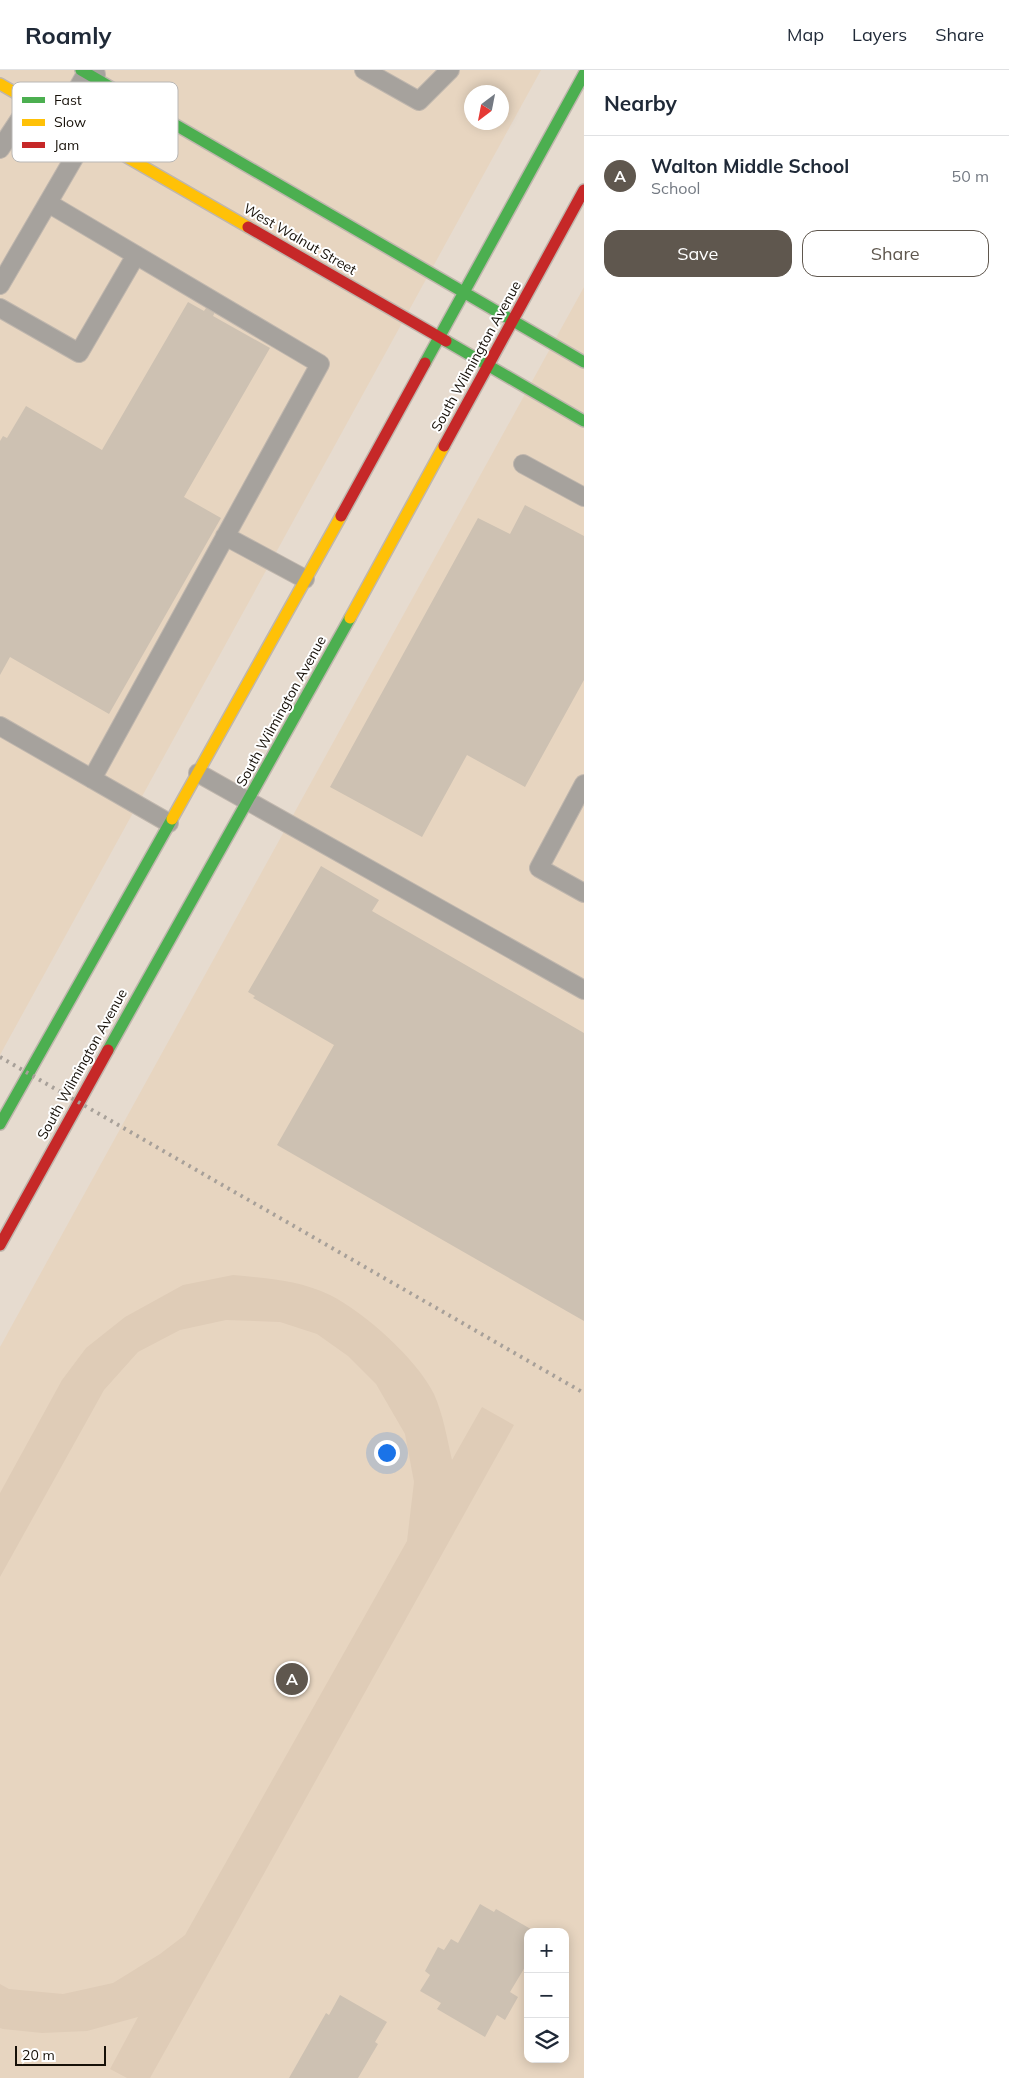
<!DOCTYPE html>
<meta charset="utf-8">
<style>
body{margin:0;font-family:Mulish,sans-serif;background:#f6f6f7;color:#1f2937}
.controls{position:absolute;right:15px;bottom:15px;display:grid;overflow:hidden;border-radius:10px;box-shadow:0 2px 12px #0003}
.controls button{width:45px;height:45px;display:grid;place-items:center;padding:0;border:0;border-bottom:1px solid #e0e1e3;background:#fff;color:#1f2937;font:25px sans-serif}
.compass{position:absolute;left:464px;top:15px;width:45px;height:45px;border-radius:50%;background:#fff;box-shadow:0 2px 12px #0003;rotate:212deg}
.scale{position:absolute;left:15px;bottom:12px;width:91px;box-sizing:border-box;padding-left:5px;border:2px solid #161008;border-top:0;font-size:14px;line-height:18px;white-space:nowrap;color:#161008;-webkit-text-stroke:4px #fff;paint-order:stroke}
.you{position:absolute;left:386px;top:1382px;width:18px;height:18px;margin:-12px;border:4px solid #fff;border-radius:50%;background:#1a73e8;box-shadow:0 0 0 8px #1a73e833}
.badge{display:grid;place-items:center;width:32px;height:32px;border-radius:50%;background:#5f574e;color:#fff;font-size:16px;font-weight:700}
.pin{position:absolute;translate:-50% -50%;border:2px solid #fff;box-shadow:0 1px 5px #0006}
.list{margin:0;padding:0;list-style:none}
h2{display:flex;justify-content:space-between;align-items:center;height:65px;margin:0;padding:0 20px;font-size:21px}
h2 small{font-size:16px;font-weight:400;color:#747a83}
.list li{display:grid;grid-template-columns:32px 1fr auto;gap:15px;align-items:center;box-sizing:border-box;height:80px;padding:0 20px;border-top:1px solid #e0e1e3}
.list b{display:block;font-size:19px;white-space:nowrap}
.list p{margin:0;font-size:16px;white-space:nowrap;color:#747a83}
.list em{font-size:16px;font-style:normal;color:#747a83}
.actions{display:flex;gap:10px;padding:15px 20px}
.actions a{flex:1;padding:11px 0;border:1px solid #5f574e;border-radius:15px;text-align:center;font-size:18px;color:#5f574e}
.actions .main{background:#5f574e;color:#fff}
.icon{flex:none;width:28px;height:28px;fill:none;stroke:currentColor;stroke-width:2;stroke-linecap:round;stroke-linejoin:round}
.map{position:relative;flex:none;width:584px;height:2008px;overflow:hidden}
header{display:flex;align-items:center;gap:30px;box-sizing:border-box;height:70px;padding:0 25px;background:#fff;border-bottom:1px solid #e0e1e3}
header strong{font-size:24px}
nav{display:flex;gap:28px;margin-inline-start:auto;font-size:18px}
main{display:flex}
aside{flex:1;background:#fff}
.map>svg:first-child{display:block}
.built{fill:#e7d5c0;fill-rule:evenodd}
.green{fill:#dfccb7}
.building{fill:#cdc1b2}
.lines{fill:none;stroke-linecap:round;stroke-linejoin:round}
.lane-casing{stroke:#bfb6ad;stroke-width:20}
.street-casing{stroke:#bfb6ad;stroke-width:30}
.fast-casing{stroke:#bfb6ad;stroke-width:14}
.slow-casing{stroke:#bfb6ad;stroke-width:14}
.jam-casing{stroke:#bfb6ad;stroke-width:14}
.lane{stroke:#a6a29d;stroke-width:18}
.street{stroke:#a6a29d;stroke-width:28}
.fast{stroke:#4caf50;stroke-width:11}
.slow{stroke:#ffc107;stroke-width:11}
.jam{stroke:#c62828;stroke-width:11}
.rail{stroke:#a7a099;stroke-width:4;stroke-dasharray:2.5 5;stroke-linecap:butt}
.labels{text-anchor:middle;stroke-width:4;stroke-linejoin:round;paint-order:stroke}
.street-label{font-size:14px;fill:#161008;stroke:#fff}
.key{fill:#fff;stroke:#b9b7b5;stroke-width:1}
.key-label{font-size:14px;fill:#161008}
</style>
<header>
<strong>Roamly</strong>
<nav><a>Map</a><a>Layers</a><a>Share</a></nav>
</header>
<main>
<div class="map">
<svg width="584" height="2008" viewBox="0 0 584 2008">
<rect width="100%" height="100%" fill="#e6dbcf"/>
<path class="built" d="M 0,0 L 541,0 L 0,985 ZM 472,22 L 502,22 L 502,52 L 472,52 Z
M 584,217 L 584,2008 L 0,2008 L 0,1277 ZM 528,1862 L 565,1862 L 565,1989 L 528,1989 Z"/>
<path class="green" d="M 233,1205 C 265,1208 300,1210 330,1225 C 364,1242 417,1289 434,1324 C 443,1344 447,1368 452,1390 L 482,1337 L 514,1355 L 150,2008 L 127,2008 L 110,1999 L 138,1947 L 87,1961 L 42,1963 L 3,1959 L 0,1958 L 0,1914 L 9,1919 L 63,1924 L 113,1913 L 160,1884 L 185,1865 L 407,1471 L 414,1412 L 405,1364 L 376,1314 L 348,1286 L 317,1264 L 280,1252 L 226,1250 L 180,1260 L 138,1282 L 104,1320 L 0,1507 L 0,1423 L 62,1310 L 86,1278 L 125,1247 L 183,1215 Z"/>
<path class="building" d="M 188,232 L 204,241 L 208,235 L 216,240 L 213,246 L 270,278 L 184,427 L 221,448 L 109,644 L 10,587 L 0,605 L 0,371 L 3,366 L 7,368 L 26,336 L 102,380 Z
M 525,435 L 584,466 L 584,610 L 525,717 L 467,685 L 422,767 L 330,717 L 478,448 L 510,464 Z
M 321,796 L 379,830 L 372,841 L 584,963 L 584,1251 L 277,1075 L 334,975 L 253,928 L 255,926 L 248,922 Z
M 480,1834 L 494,1842 L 496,1839 L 536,1862 L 528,1862 L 528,1892 L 510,1922 L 518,1927 L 505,1950 L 497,1945 L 485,1967 L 437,1939 L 441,1933 L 420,1921 L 430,1905 L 425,1901 L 438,1877 L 444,1880 L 451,1869 L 458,1873 Z
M 340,1925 L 387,1952 L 375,1972 L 378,1974 L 358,2008 L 289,2008 L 326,1943 L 329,1945 Z"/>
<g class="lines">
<defs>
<path id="lane" d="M 364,0 L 419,31 L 450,0
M 0,79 L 31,32
M 48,133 L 320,294 L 92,709
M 0,215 L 88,64
M 0,238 L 79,283 L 136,185
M 523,394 L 584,427
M 225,466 L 305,509
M 0,656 L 169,753
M 198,703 L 584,920
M 584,714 L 539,798 L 584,823"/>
<path id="street" d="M 65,51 L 91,5"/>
<path id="fast" d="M 81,0 L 584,292
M 446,271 L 584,351
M 425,293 L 584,4
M 108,980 L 350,548
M 0,1054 L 172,749"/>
<path id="slow" d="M 0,14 L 248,157
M 350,548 L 444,376
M 172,749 L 341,446"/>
<path id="jam" d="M 248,157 L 446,271
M 444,376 L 584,120
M 341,446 L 425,293
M 0,1175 L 108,980"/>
</defs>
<use href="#lane" class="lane-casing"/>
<use href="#street" class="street-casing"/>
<use href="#fast" class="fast-casing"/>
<use href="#slow" class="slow-casing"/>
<use href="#jam" class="jam-casing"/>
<use href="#lane" class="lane"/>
<use href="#street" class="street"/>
<use href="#fast" class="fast"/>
<use href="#slow" class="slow"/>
<use href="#jam" class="jam"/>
<path class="rail" d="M 0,987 L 584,1323"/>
</g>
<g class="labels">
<g class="street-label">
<text transform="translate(300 169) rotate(30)" y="5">West Walnut Street</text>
<text transform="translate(476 286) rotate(-61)" y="5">South Wilmington Avenue</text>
<text transform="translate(281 641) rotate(-61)" y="5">South Wilmington Avenue</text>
<text transform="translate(82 994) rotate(-61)" y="5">South Wilmington Avenue</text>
</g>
</g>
<rect x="12" y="12" width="166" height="80" rx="8" class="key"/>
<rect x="22" y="27" width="23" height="6" fill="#4caf50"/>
<rect x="22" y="49" width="23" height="7" fill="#ffc107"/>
<rect x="22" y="72" width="23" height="6" fill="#c62828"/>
<g class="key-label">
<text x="54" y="35">Fast</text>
<text x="54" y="57">Slow</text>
<text x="54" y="80">Jam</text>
</g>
</svg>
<div class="controls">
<button>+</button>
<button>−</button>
<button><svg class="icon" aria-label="layers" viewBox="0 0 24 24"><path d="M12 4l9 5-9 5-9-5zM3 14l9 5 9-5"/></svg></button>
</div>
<svg class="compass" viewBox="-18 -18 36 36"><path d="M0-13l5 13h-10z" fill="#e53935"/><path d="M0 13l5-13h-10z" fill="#747a83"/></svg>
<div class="scale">20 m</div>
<div class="you"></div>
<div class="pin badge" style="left:292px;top:1609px">A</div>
</div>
<aside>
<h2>Nearby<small></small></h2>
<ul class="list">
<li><span class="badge">A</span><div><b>Walton Middle School</b><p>School</p></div><em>50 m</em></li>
</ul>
<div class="actions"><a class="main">Save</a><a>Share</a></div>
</aside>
</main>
